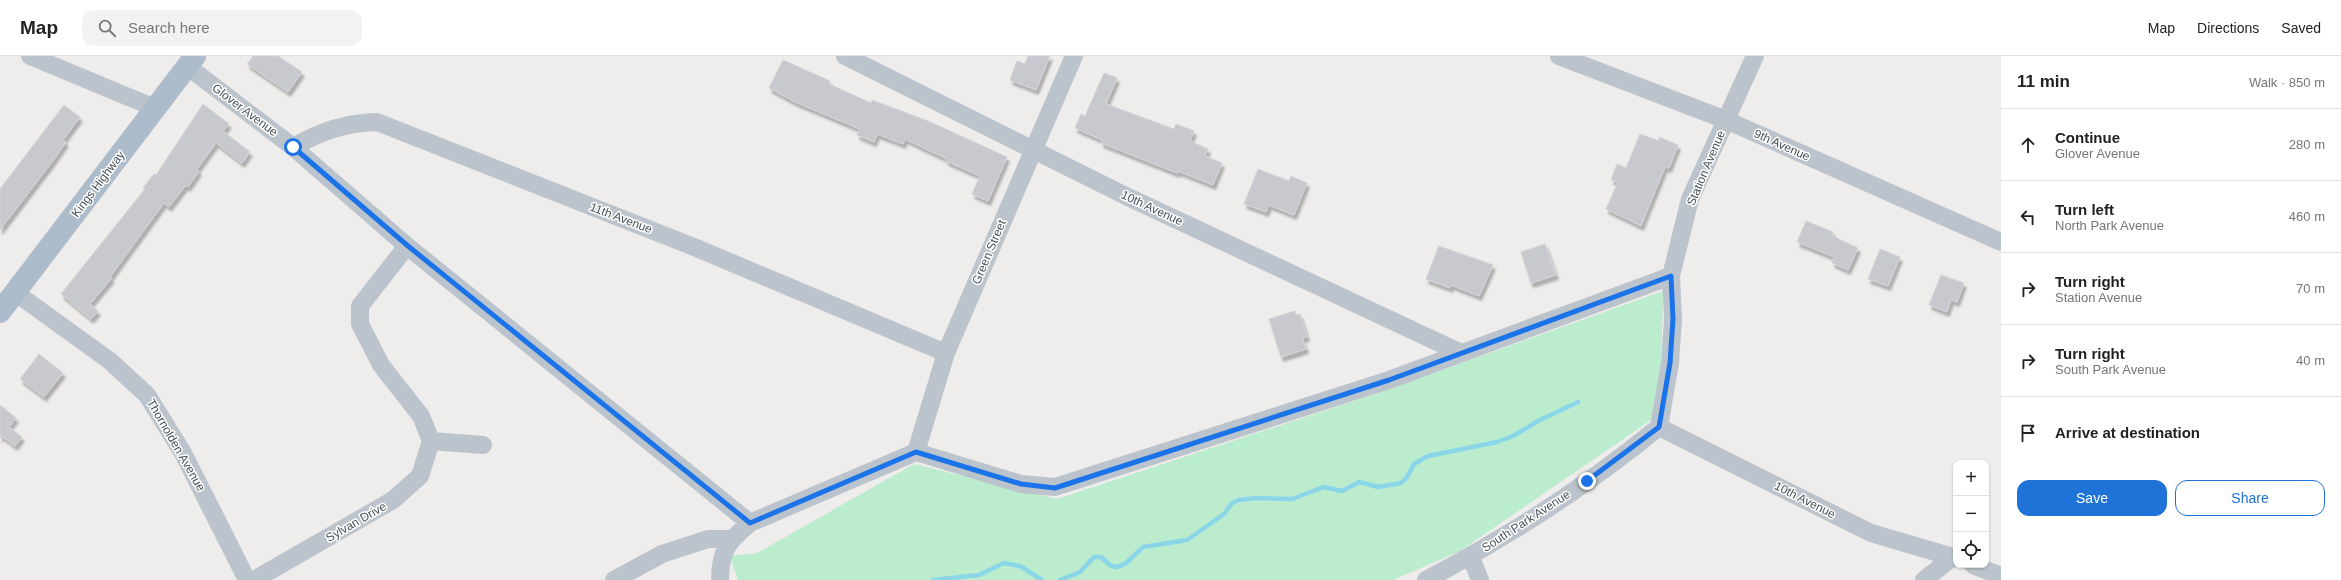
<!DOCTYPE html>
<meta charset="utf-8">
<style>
body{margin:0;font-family:Helvetica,sans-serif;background:#f2f2f2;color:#222}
.controls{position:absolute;right:12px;bottom:12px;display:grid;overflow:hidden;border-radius:8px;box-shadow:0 1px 3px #0004}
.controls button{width:36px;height:36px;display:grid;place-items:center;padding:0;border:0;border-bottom:1px solid #e0e0e0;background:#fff;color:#222;font:20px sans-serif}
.stop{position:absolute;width:12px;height:12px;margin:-9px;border:3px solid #1a73e8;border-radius:50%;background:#fff}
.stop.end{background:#1a73e8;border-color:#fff;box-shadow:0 1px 4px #0008}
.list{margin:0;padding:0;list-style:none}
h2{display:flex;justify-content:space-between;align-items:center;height:52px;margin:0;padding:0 16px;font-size:17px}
h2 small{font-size:13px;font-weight:400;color:#767676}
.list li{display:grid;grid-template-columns:26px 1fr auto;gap:12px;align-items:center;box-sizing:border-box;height:72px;padding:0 16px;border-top:1px solid #e0e0e0}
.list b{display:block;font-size:15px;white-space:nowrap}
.list p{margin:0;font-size:13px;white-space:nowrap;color:#767676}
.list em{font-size:13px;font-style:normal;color:#767676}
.actions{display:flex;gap:8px;padding:12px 16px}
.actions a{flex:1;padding:9px 0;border:1px solid #1f72d7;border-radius:12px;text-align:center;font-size:14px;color:#1f72d7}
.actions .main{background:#1f72d7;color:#fff}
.icon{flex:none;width:22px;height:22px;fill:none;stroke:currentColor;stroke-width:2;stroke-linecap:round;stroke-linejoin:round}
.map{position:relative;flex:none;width:2001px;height:524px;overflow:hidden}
header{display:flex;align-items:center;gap:24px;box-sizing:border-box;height:56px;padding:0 20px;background:#fff;border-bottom:1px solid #e0e0e0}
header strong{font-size:19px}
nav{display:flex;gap:22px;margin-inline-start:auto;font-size:14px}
.search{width:280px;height:36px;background:#f2f2f2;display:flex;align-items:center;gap:10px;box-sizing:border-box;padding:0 14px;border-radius:12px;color:#767676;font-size:15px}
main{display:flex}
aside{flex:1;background:#fff}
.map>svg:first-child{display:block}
.green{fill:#bbecce}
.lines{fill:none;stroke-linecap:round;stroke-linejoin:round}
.stream{stroke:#8ad6e8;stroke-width:4.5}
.building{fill:#c7c9cf;stroke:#d1d3d8;filter:url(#shadow)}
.minor{stroke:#bbc4cc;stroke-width:18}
.major{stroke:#adbccb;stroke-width:22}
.route{stroke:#1a73e8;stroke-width:5}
.labels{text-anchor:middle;stroke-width:3;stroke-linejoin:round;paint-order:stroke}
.street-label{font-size:12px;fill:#465059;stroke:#fff}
</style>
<header>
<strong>Map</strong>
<div class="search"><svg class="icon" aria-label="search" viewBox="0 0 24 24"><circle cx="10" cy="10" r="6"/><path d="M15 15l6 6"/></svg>Search here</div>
<nav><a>Map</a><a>Directions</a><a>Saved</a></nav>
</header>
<main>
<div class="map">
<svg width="2001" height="524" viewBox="0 0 2001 524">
<defs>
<filter id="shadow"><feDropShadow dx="2.5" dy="4.5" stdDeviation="1" flood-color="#0004"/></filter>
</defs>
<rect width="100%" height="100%" fill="#efecec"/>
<path class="green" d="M 1663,235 L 1661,313 L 1651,364 L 1460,495 L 1393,524 L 738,524 L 730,500 L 757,497 L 914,408 L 1057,443 L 1384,335 Z"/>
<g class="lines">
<path class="stream" d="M 933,524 L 979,519 L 1004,507 L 1020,510 L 1042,524
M 1060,524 L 1080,516 L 1094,501 L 1101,501 L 1111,510 L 1116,511 L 1125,508 L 1143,491 L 1187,484 L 1224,458 L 1232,447 L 1239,444 L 1256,442 L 1292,443 L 1324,431 L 1342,435 L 1359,426 L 1378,431 L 1401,427 L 1407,421 L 1414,408 L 1428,400 L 1497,386 L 1513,380 L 1538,365 L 1578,346"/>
</g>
<path class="building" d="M 253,0 L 278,0 L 302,16 L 288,36 L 247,8 Z
M 1028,0 L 1050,0 L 1036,34 L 1010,24 L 1017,5 L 1025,8 Z
M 783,4 L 830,25 L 829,28 L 871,47 L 872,44 L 928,65 L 1007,101 L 988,145 L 972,138 L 980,120 L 946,105 L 947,103 L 905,83 L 903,88 L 877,78 L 874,86 L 857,79 L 860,73 L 795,46 L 769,32 Z
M 1104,17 L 1117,22 L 1106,48 L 1174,73 L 1176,68 L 1194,75 L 1190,85 L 1208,93 L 1205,100 L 1222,107 L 1213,129 L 1178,115 L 1177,117 L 1101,87 L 1102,84 L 1075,72 L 1081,58 L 1085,60 Z
M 203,48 L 229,68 L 223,75 L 250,96 L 242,107 L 216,87 L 197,113 L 199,115 L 188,131 L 186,129 L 169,151 L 164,147 L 110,221 L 112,222 L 90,248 L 98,255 L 91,263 L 61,238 L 145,133 L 143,132 L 154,118 L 156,119 Z
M 64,49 L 80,61 L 63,84 L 66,86 L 52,106 L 0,174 L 0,133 Z
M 1640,78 L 1659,85 L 1659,81 L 1678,89 L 1669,112 L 1665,111 L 1641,170 L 1606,153 L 1618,126 L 1611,124 L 1617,108 L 1626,112 Z
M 1258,113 L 1289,125 L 1291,120 L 1307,127 L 1294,159 L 1269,149 L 1266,156 L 1244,148 Z
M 1806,165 L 1833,176 L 1832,180 L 1858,192 L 1848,214 L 1832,207 L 1834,201 L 1797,186 Z
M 1545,188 L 1556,219 L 1531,227 L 1521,196 Z
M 1439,190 L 1493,209 L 1479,240 L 1451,229 L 1450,232 L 1426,223 Z
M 1880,193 L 1900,201 L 1888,230 L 1868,223 Z
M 1941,219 L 1964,227 L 1957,246 L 1951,244 L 1947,256 L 1929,249 Z
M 1295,255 L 1296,259 L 1300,258 L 1307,281 L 1302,282 L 1306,293 L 1281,301 L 1269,263 Z
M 39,298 L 63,317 L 44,341 L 20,323 Z
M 0,349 L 16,362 L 9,371 L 22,381 L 15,390 L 2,380 L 0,382 Z"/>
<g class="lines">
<path class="minor" d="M 30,0 L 155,52
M 845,0 L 1128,141 L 1461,297
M 1559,0 L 1726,64 L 2001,186
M 187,10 L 293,91 L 407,190 L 750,467
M 293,91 C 322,75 344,67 377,66 L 694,191 L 946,297
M 16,237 L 110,305 L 147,339 L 183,397 L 247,524
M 1659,371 L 1670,307 L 1673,263 L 1671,220 L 1690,143 L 1755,0
M 1659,371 L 1871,477 L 1956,502
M 431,385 L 483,389
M 916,396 L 946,297 L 1074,0
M 1471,501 L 1480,524
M 1973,509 L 2001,520
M 254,524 L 393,444 L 420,420 L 431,385 L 421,360 L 381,309 L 360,268 L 360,250 L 407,190
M 614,524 L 662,498 L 708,483 L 731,483
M 720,524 C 720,495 728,485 750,467 L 916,396 L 1021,428 L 1055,431 L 1389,324 L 1671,220
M 1426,524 C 1508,481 1588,429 1659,371
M 1924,524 L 1953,501"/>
<path class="major" d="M 0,256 L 195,0"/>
</g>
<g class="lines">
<path class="route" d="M 293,91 L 408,190 L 750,467 L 916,396 L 1021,428 L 1055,432 L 1389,324 L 1671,220 L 1673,263 L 1670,307 L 1659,371 L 1587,425"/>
</g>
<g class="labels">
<g class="street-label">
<text transform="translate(245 54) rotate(37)" y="4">Glover Avenue</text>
<text transform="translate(1782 89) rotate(24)" y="4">9th Avenue</text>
<text transform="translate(1706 112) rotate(-67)" y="4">Station Avenue</text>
<text transform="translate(98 128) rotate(-53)" y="4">Kings Highway</text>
<text transform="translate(1152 152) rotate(25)" y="4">10th Avenue</text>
<text transform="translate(621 162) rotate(21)" y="4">11th Avenue</text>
<text transform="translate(989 196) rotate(-67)" y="4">Green Street</text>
<text transform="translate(176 389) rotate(60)" y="4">Thornolden Avenue</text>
<text transform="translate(1805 444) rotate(27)" y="4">10th Avenue</text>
<text transform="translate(1526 465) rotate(-33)" y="4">South Park Avenue</text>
<text transform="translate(356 466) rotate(-30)" y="4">Sylvan Drive</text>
</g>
</g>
</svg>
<div class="controls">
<button>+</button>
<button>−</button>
<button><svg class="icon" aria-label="locate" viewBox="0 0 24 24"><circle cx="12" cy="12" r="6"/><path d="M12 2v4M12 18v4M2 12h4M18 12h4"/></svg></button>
</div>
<div class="stop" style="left:293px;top:91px"></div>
<div class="stop end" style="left:1587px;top:425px"></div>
</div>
<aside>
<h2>11 min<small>Walk · 850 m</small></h2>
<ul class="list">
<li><svg class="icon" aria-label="ahead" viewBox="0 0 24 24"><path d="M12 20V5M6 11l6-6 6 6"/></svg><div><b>Continue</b><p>Glover Avenue</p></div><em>280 m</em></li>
<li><svg class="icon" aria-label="left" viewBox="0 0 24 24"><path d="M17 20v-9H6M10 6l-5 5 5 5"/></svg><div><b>Turn left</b><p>North Park Avenue</p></div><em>460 m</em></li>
<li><svg class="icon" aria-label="right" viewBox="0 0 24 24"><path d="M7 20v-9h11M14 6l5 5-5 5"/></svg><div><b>Turn right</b><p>Station Avenue</p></div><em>70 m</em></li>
<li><svg class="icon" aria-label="right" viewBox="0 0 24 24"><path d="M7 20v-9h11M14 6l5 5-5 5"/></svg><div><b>Turn right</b><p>South Park Avenue</p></div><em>40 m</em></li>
<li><svg class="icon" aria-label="arrive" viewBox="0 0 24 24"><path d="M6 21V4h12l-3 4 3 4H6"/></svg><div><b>Arrive at destination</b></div></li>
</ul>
<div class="actions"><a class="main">Save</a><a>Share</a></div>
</aside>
</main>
